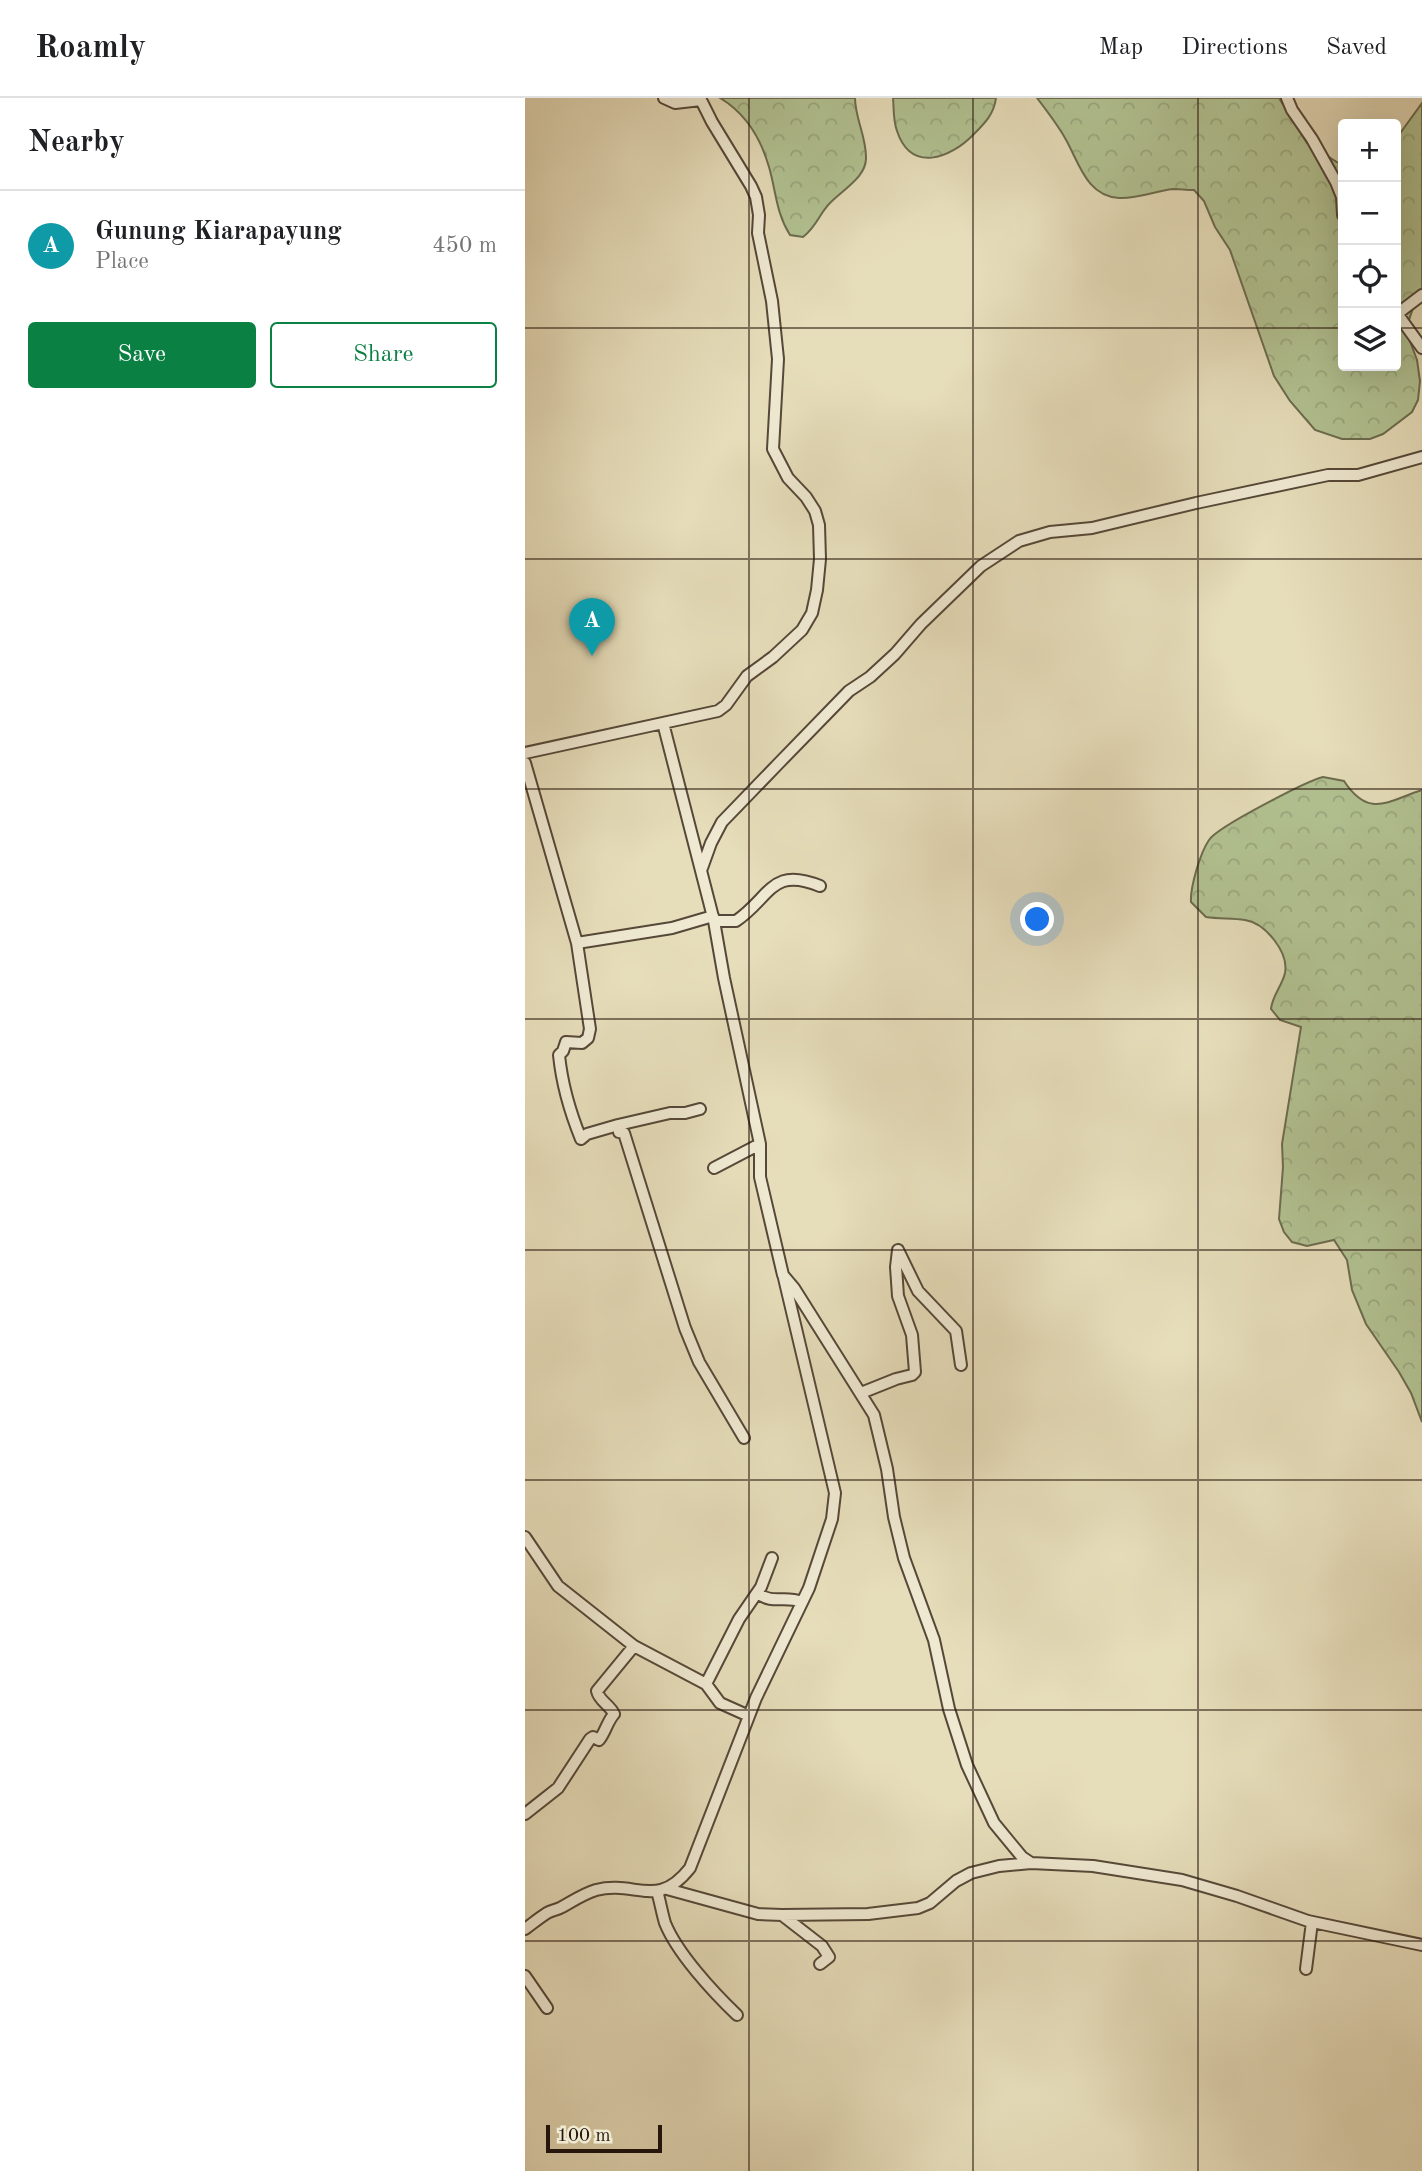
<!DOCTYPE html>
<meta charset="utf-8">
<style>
body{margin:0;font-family:"Old Standard TT",serif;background:#f6f6f6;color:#202124}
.controls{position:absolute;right:21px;top:21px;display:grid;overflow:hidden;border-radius:7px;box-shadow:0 7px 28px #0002}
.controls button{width:63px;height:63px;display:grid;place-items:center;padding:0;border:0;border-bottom:2px solid #e0e0e0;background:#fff;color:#202124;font:35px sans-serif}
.scale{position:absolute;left:21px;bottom:18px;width:116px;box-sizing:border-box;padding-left:7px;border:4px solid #26160c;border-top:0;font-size:19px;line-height:24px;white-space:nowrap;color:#26160c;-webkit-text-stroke:5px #efe9d2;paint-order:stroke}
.you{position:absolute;left:513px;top:822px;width:24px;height:24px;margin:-18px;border:5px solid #fff;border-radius:50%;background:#1a73e8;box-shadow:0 0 0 10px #1a73e833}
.badge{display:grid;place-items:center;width:46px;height:46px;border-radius:50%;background:#0b8043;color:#fff;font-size:23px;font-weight:700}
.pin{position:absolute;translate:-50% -58px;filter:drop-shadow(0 2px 4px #0008)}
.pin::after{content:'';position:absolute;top:37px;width:24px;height:21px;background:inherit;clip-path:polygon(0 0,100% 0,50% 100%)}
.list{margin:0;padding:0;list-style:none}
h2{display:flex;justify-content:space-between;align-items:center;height:91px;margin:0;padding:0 28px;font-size:30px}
h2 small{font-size:23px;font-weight:400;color:#757577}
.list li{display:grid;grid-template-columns:46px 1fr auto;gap:21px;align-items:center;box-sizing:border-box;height:112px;padding:0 28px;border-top:2px solid #e0e0e0}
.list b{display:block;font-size:26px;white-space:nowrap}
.list p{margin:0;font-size:23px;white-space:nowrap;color:#757577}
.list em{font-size:23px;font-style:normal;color:#757577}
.actions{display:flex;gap:14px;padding:21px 28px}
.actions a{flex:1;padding:16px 0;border:2px solid #0b8043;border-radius:7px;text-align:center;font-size:24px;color:#0b8043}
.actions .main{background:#0b8043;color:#fff}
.icon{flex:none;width:38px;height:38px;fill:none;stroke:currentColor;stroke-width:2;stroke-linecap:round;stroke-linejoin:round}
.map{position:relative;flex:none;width:897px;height:2073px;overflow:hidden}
header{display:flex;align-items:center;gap:42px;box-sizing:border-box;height:98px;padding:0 35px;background:#fff;border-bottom:2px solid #e0e0e0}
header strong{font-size:33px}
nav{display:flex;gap:38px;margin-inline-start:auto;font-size:24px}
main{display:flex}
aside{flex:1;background:#fff}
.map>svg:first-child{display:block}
.forest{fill:url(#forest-crowns);stroke:#6c6c4f;stroke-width:2}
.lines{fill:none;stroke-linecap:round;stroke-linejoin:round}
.minor-casing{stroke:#564838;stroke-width:14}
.minor{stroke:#efe9d2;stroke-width:10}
.grid{fill:none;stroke:#26160c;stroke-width:2;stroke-opacity:0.55}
</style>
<header>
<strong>Roamly</strong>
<nav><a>Map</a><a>Directions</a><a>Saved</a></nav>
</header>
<main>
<aside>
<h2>Nearby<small></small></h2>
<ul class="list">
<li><span class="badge" style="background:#0f9aa8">A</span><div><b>Gunung Kiarapayung</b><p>Place</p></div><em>450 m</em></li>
</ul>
<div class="actions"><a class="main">Save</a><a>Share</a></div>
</aside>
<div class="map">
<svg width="897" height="2073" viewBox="0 0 897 2073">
<defs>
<pattern id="forest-crowns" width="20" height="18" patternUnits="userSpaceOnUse" patternTransform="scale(1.75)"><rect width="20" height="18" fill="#b2c292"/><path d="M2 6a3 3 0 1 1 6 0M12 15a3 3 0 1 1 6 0" fill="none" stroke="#99a67d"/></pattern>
</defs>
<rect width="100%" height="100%" fill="#e6ddba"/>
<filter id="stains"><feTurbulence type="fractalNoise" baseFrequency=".00286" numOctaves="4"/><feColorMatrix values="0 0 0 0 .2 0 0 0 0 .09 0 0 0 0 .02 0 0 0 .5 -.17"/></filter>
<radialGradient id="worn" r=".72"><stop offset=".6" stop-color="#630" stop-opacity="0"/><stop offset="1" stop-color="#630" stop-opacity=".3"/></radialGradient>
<path class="forest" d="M 195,0 L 330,0 C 330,20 341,38 341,59 C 342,79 317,92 305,105 C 294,116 292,128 278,139 L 265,137 C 251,115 251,93 244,69 C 236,41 220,15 195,0 Z
M 368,0 L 471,0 C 469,16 460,25 449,36 C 425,61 386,75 372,33 C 368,22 369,11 368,0 Z
M 512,0 L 754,0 L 782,45 L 818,68 L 818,268 L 871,268 L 871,41 L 897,5 L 897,203 L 889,207 L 882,228 L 882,235 L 892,262 L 895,283 L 893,302 L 887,314 L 858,336 L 845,341 L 817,341 L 790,332 L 765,303 L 749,278 L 705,152 L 690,129 L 679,103 L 669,92 C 662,92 654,91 648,91 C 630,93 613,101 594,100 C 561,98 554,64 540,40 C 532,26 522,13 512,0 Z
M 798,679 L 819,683 C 844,721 863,703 897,692 L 897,1324 L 886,1295 L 874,1274 L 841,1226 L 827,1192 L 822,1162 L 809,1142 L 782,1148 L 767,1144 L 759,1134 L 754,1121 L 758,1069 L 757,1046 L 776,929 L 755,922 L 746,911 C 747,898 757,888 760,875 C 764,854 740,825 720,822 C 707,820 694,821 681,819 L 666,804 C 665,790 675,755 684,742 C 692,729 782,683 798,679 Z"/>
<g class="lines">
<defs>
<path id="minor" d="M 139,0 L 150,5 L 176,2
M 762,0 L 767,12 L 787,41 L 811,84 L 817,99 L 818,117
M 871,214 L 897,250
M 872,216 L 897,197
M 138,625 L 189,823 L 199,880 L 235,1046 L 235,1079 L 258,1177 L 269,1190 L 349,1317 L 362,1371 L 369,1419 L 379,1460 L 409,1542 L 424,1611 L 442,1667 L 469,1725 L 497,1759 L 506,1765 L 568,1768 L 657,1782 L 712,1798 L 783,1823 L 897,1847
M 0,655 L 193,613 L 201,607 L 222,578 L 248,559 L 277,532 L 287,515 L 292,492 L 295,461 L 294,427 L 290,413 L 281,399 L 263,380 L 248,351 L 253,261 L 247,203 L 233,135 L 234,117 L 231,99 L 226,88 L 187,24 L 175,0
M 0,665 L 52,845 L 65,931 L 63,940 L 57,945 L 41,944 L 38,953 L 34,957 C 37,987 45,1014 56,1041 L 62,1036 L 93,1027 L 94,1034 L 99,1035 L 160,1230 L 174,1264 L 219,1340
M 177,770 L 186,745 L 197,724 L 254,665 L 324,593 L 345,579 L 370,556 L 396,526 L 456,468 L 494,443 L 525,434 L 567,430 L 671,405 L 803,377 L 833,377 L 897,359
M 189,823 L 211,823 C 246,799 246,768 295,788
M 52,845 L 147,830 L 188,818
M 93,1027 L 145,1015 L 160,1015 L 175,1011
M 189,1070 L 235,1046
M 336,1295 L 371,1281 L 387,1277 L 390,1274 L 387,1237 L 373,1198 L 371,1169 L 373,1152 L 393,1193 L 431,1233 L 436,1267
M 0,1439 L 33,1488 L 109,1548 L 181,1586 L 195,1605 L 224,1618
M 232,1495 C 249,1507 258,1497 277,1504
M 181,1586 L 214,1521 L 236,1489 L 247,1460
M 0,1716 L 33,1690 L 65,1641 L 68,1639 L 74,1642 C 80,1635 82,1624 89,1616 C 85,1607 74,1603 72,1593 L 109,1548
M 142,1791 L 233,1816 L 257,1817 L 343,1816 L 393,1810 L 405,1805 L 431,1783 L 446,1775 L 474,1768 L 506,1765
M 132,1793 C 135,1803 137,1815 140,1825 C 152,1855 188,1894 212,1917
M 257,1817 L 297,1848 L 304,1859 L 295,1866
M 0,1831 C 7,1826 14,1820 22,1815 C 27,1812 32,1812 37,1809 C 48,1803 58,1796 71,1792 C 111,1782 132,1812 165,1770 L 231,1600 L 284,1490 L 307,1421 L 310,1395 L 259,1180
M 781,1871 L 787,1824
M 0,1878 L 22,1910"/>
</defs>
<use href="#minor" class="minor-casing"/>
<use href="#minor" class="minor"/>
</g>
<path class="grid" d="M 224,0 L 224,2073M 448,0 L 448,2073M 673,0 L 673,2073M 0,230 L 818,230M 871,230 L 897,230M 0,461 L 897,461M 0,691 L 897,691M 0,921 L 897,921M 0,1152 L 897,1152M 0,1382 L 897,1382M 0,1612 L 897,1612M 0,1843 L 897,1843"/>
<rect width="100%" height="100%" filter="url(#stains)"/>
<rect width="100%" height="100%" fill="url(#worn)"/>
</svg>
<div class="controls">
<button>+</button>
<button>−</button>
<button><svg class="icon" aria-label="locate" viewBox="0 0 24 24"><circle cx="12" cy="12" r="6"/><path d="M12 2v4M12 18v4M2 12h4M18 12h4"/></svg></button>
<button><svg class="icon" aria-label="layers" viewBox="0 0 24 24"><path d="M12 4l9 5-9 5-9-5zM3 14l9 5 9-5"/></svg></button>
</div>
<div class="scale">100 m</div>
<div class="you"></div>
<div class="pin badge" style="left:67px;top:558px;background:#0f9aa8">A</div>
</div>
</main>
